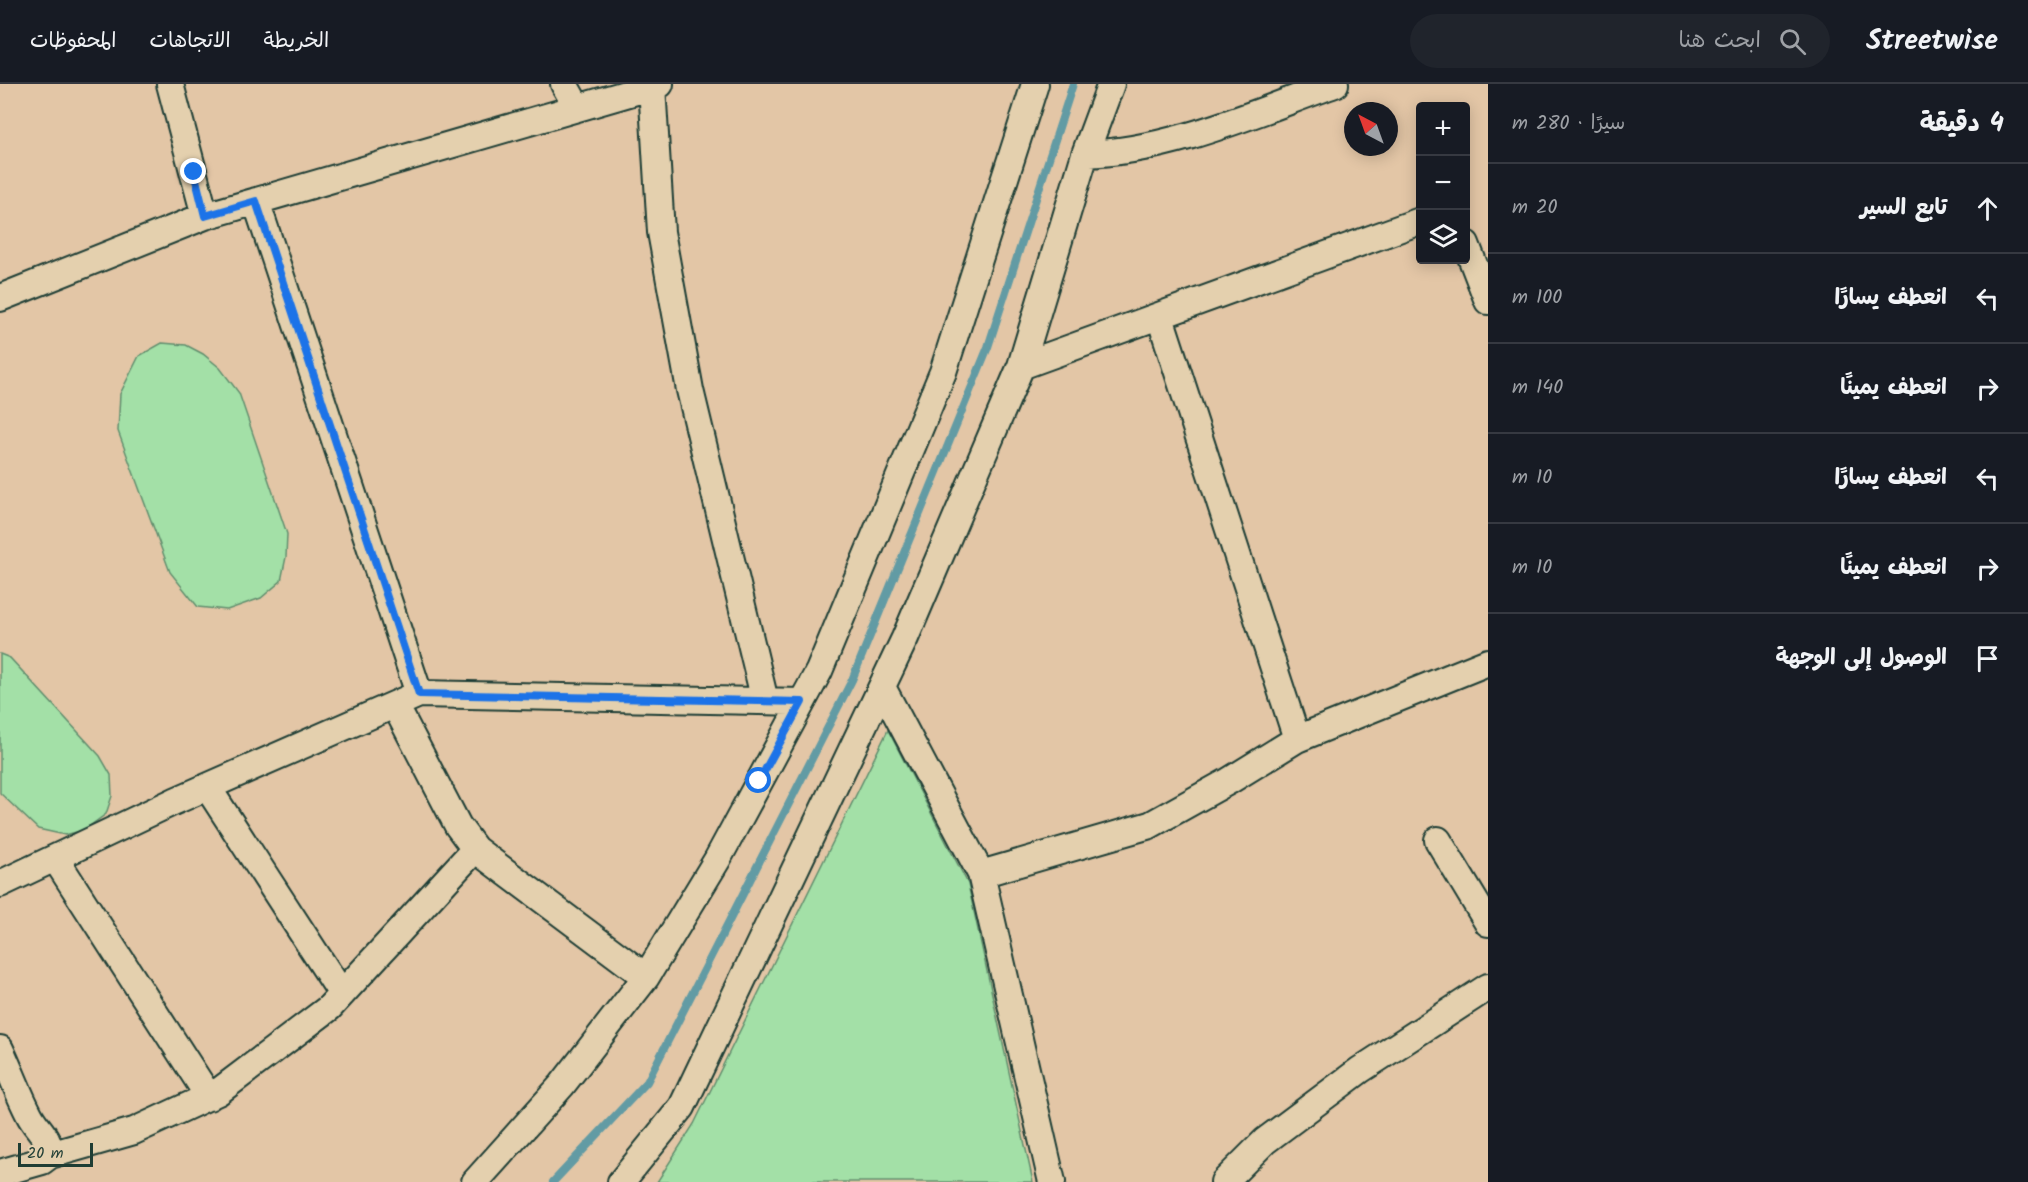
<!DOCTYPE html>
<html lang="ar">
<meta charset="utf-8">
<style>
body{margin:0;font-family:Kalam,"Playpen Sans Arabic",sans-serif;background:#20242c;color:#f1f3f6;direction:rtl}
.controls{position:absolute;right:18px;top:18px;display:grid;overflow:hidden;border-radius:6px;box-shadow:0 3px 15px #0003}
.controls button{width:54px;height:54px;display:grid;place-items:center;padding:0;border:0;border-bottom:2px solid #363941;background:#171b24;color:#f1f3f6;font:30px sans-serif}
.compass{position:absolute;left:1344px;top:18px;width:54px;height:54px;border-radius:50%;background:#171b24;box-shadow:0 3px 15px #0003;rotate:319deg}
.scale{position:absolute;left:18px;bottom:15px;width:75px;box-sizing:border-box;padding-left:6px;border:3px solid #1f3d34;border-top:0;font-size:16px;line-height:21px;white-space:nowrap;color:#1f3d34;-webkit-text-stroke:4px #e4d0ae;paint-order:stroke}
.stop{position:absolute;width:18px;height:18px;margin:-14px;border:4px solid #1a73e8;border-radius:50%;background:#fff}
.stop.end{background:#1a73e8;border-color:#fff;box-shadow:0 2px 6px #0008}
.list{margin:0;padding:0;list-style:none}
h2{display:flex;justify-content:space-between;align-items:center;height:78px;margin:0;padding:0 24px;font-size:26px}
h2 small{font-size:20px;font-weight:400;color:#9ea1a6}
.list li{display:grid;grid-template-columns:39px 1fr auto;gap:18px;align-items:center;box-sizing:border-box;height:90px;padding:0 24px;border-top:2px solid #363941}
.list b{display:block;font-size:22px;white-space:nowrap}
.list em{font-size:20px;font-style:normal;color:#9ea1a6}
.icon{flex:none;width:33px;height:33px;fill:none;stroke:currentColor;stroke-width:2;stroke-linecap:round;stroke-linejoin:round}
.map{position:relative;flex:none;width:1488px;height:1098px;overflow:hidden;direction:ltr}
header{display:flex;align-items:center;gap:36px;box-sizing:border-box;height:84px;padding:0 30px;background:#171b24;border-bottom:2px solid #363941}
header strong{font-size:28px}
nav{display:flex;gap:33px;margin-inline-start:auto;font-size:21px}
.search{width:420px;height:54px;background:#20242c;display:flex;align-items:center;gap:15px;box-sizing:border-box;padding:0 21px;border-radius:33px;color:#9ea1a6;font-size:22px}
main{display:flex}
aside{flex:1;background:#171b24}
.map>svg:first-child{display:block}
.green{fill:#a3e0a7;stroke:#618e6e;stroke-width:1.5}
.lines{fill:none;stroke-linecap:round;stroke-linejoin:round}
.stream{stroke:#629ba4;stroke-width:8}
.minor-casing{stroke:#1f3d34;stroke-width:30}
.minor{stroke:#e4d0ae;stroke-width:26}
.route{stroke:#1a73e8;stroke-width:8}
</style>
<header>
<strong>Streetwise</strong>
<div class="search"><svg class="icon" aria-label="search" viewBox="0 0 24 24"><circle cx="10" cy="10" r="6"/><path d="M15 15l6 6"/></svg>ابحث هنا</div>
<nav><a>الخريطة</a><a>الاتجاهات</a><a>المحفوظات</a></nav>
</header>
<main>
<aside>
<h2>4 دقيقة<small>سيرًا · 280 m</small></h2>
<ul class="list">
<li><svg class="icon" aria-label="ahead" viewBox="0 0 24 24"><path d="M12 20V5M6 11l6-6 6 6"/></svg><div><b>تابع السير</b></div><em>20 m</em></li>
<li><svg class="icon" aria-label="left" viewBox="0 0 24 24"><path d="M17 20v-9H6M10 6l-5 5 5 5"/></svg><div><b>انعطف يسارًا</b></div><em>100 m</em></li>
<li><svg class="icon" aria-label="right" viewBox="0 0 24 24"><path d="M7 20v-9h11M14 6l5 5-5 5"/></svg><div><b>انعطف يمينًا</b></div><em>140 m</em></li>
<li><svg class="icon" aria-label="left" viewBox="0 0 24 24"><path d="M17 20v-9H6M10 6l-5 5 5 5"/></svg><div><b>انعطف يسارًا</b></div><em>10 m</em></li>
<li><svg class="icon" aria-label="right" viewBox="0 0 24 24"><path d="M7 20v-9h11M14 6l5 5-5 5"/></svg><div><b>انعطف يمينًا</b></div><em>10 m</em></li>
<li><svg class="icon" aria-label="arrive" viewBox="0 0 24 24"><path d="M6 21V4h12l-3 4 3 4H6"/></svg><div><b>الوصول إلى الوجهة</b></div></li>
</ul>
</aside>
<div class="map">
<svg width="1488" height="1098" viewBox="0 0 1488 1098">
<rect width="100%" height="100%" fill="#e3c6a6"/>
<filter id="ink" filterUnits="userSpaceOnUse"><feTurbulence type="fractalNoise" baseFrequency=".0167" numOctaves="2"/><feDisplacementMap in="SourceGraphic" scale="12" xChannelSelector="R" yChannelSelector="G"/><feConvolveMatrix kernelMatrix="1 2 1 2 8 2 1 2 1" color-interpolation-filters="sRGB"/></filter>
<g filter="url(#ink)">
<path class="green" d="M 162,259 L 186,261 L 203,270 L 220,284 L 239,309 L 287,450 L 286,473 L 281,497 L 261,514 L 227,526 L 198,523 L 170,488 L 118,347 L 120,310 L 139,272 Z
M 0,570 L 10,574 L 100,672 L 111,691 L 112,712 L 106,730 L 84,746 L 65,751 L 38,745 L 0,709 Z
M 888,646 L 968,800 L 1033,1098 L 657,1098 L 694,1040 Z"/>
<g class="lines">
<path class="stream" d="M 553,1098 L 647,998 L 852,596 L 988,263 L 1073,0"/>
<defs>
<path id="minor" d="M 170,0 L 205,132
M 564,0 L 577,23
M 652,2 L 661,148 L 690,306 L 765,617
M 1085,70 C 1172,67 1254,29 1335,0
M 256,117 L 419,610
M 1466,160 L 1488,217
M 0,214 L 205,132 L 660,0
M 1160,233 L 1297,655
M 1021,282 L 1420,137
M 882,603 L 981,790 L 1052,1098
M 395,621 L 458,742 L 475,765 L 646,893
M 208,704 L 342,910
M 1438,756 L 1488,839
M 55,774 L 209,1013
M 981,790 L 1150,741 L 1229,697 L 1297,655 L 1488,578
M 0,800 L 175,717 L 419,610 L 802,618
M 0,965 C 10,986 18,1009 29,1030 C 37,1046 49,1051 50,1071 L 42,1077 L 0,1089
M 50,1071 L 134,1047 L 218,1008 L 329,924 L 475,765
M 475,1098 L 562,1001 L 646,893 L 717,776 L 819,587 L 943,288 L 1035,0
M 621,1098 L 682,1023 L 905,554 L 1021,282 L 1085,70 L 1111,0
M 1224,1098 L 1265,1057 L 1360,986 L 1488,903"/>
</defs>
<use href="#minor" class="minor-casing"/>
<use href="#minor" class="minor"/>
</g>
</g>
<g class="lines" filter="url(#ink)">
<path class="route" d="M 194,88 L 205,132 L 256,117 L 419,610 L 802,618 L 759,697"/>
</g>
</svg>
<div class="controls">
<button>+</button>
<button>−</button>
<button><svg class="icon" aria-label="layers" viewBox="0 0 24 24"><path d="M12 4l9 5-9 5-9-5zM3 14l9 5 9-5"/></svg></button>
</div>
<svg class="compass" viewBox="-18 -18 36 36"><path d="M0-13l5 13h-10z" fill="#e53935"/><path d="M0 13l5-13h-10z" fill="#9ea1a6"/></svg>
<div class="scale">20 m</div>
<div class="stop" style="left:759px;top:697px"></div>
<div class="stop end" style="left:194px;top:88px"></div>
</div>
</main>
